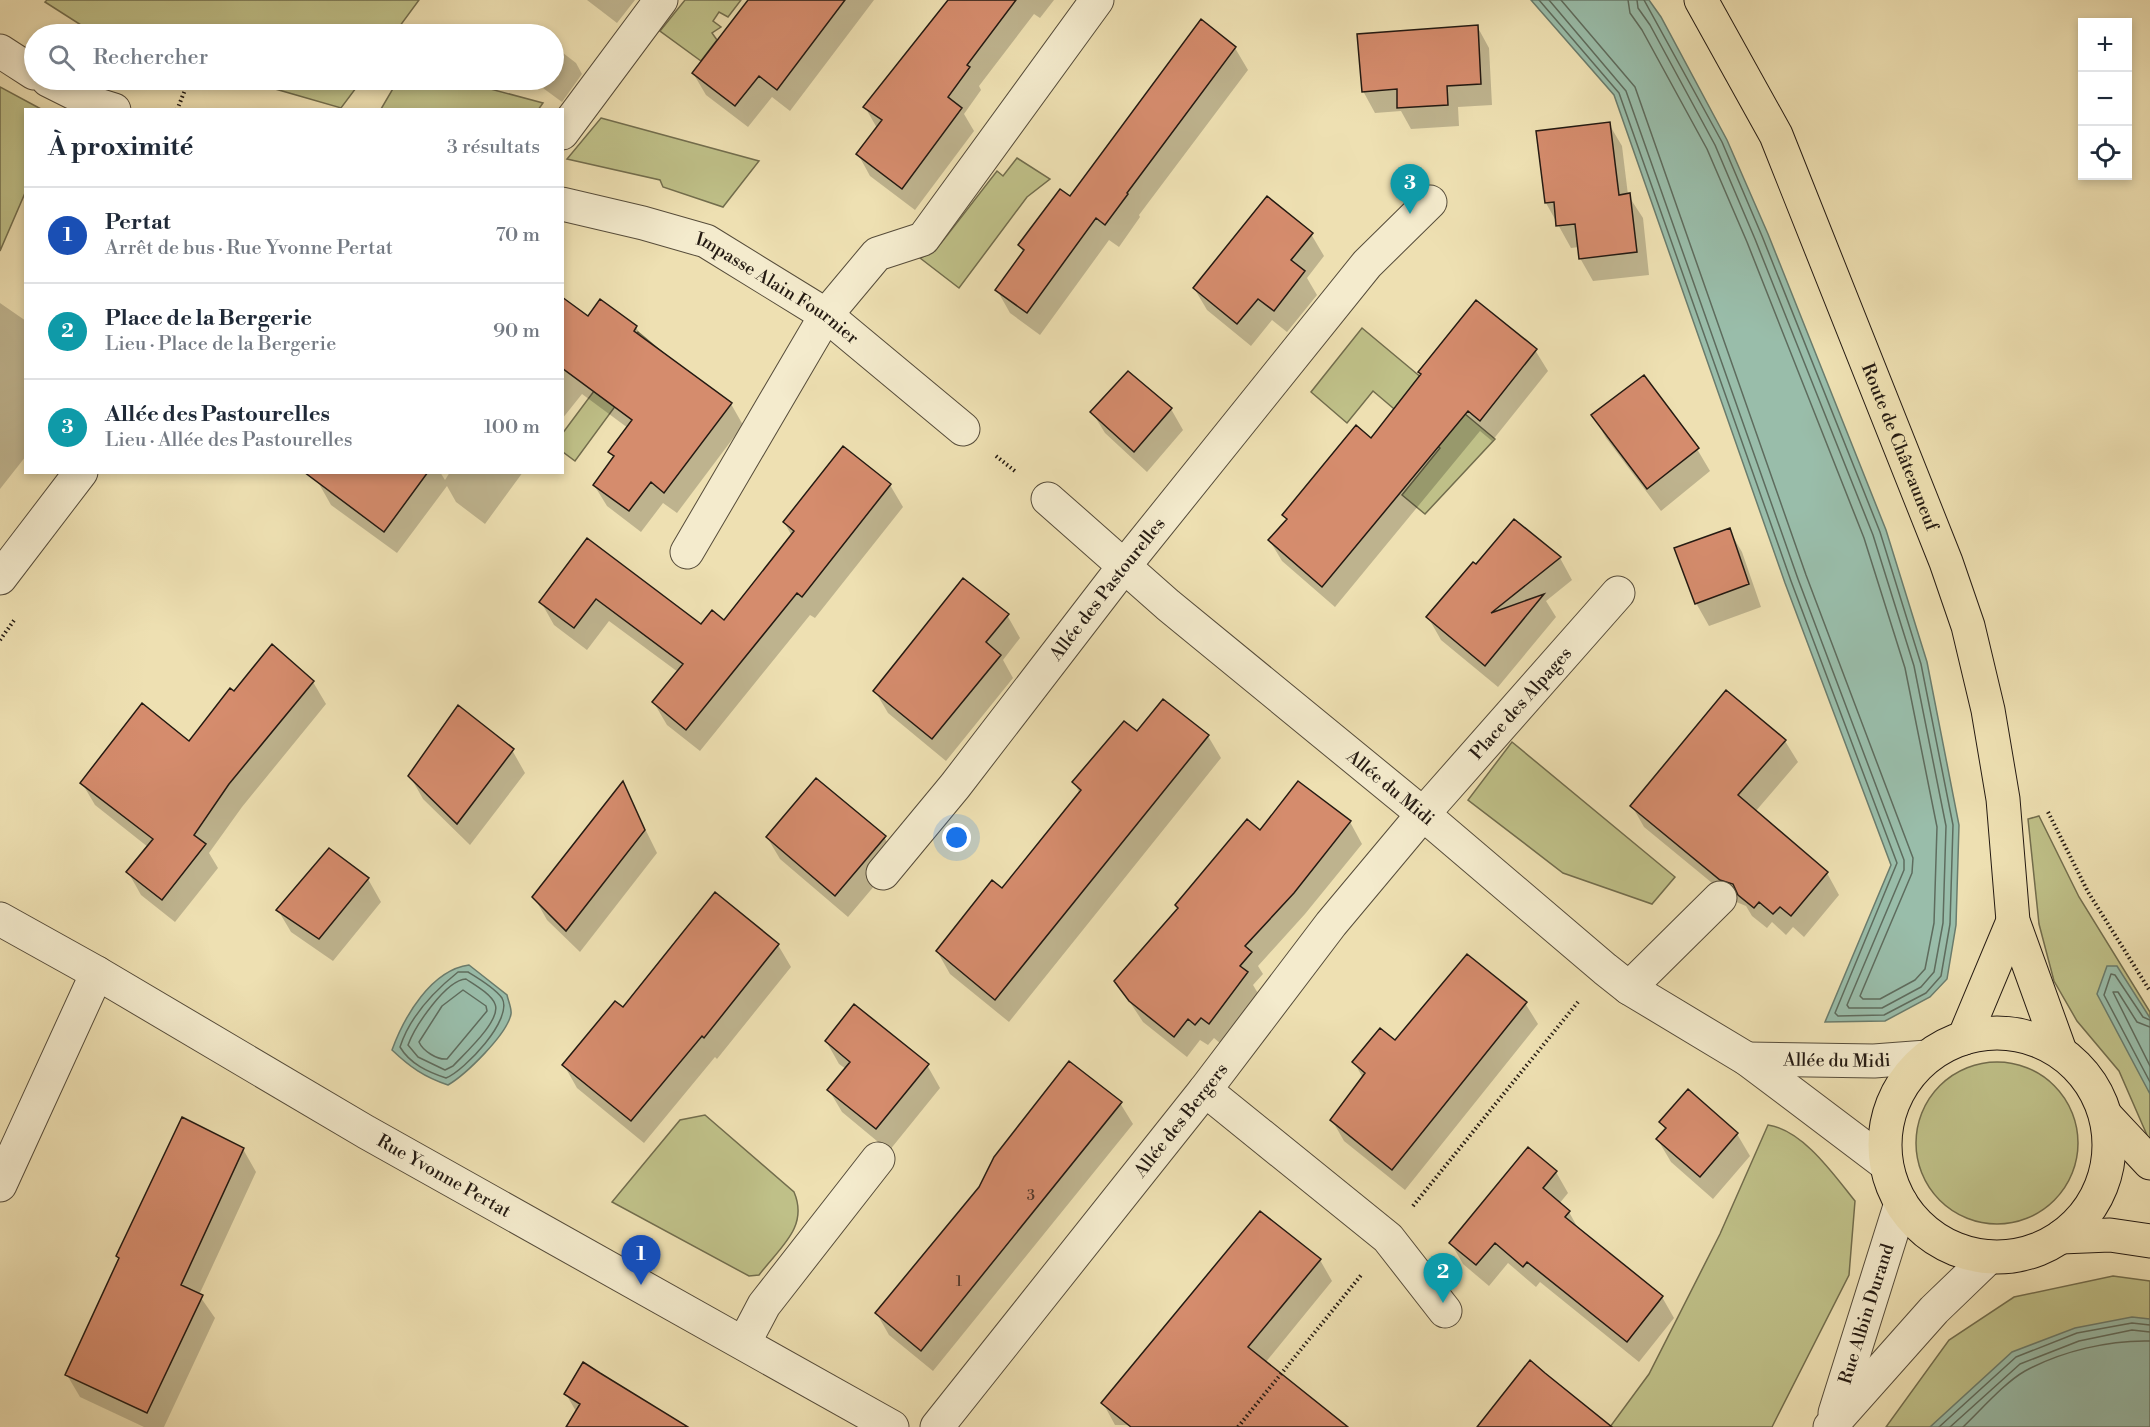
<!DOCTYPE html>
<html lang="fr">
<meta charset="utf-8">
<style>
body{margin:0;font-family:"Libre Bodoni",serif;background:#f2f2f3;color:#1f2937}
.controls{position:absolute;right:18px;top:18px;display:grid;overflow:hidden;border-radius:0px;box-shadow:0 3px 9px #0003}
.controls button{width:54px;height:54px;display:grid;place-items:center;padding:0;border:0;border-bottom:2px solid #e0e1e3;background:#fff;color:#1f2937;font:30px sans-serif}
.you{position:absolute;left:957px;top:838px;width:21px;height:21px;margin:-15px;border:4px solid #fff;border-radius:50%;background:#1a73e8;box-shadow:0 0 0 9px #1a73e833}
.badge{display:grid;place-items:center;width:39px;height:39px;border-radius:50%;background:#db2777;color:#fff;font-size:20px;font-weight:700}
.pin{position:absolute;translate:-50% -50px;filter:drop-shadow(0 2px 3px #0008)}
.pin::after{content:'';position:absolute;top:32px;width:21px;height:18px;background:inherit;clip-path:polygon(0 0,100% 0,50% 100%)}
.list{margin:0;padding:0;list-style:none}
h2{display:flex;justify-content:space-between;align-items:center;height:78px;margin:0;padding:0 24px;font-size:26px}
h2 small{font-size:20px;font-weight:400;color:#747a83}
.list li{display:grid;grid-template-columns:39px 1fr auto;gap:18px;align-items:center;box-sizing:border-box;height:96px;padding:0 24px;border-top:2px solid #e0e1e3}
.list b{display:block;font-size:22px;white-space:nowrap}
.list p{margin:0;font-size:20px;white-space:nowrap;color:#747a83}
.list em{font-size:20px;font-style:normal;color:#747a83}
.icon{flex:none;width:33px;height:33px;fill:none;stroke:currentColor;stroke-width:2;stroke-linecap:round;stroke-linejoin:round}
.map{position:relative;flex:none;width:2150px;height:1427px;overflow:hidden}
.search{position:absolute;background:#fff;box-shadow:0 3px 9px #0003;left:24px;top:24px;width:540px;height:66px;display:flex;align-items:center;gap:15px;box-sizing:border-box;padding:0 21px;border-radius:33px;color:#747a83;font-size:22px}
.panel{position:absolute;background:#fff;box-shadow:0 3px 9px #0003;left:24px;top:108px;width:540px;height:366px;border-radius:0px}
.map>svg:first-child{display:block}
.green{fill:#bfc088;stroke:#726d4d;stroke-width:1.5}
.water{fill:#99bdaa;stroke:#6a7c6d;stroke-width:1.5}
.shadow{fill:#0003}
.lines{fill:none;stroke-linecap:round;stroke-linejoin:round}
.shore{stroke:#5e6c5e;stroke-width:1.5}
.building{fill:#d58c6d;stroke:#241a12;stroke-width:1.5}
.minor-casing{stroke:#564c3a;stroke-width:35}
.major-casing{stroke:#241a12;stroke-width:35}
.path{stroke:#241a12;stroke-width:4;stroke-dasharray:1.5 3;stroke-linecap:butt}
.minor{stroke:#f4ebcd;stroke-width:33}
.major{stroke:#eee0b2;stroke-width:33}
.labels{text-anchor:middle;stroke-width:6;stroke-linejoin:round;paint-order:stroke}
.number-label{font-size:15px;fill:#503629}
.street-label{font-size:18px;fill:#241a12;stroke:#f4ebcd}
</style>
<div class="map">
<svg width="2150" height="1427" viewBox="0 0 2150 1427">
<rect width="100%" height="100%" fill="#eee0b2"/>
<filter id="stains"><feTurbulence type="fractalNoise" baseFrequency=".00333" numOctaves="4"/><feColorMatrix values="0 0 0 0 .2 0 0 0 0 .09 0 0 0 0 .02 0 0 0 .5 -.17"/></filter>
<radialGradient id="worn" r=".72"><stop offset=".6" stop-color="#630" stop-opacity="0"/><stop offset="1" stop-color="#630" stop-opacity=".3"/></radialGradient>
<path class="green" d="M 47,0 L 419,0 L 394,34 L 95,34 L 45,2 Z
M 685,0 L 741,0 L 728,17 L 719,12 L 713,21 L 721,27 L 712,33 L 717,40 L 701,61 L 660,31 Z
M 244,80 L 362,80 L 341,108 Z
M 398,80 L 457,80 L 543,103 L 538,110 L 381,109 Z
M 0,87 L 41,109 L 26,110 L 25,193 L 0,251 Z
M 601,118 L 759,161 L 723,207 L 663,187 L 660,180 L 567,159 Z
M 1017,158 L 1050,179 L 1027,197 L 959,288 L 920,258 L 935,251 L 997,171 L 1003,176 Z
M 1362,328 L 1495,439 L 1425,514 L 1402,495 L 1440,448 L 1373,391 L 1347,423 L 1311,392 Z
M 638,332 L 680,367 L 627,390 L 575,461 L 563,452 L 562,434 Z
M 1512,742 L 1675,877 L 1652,904 L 1563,873 L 1468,800 Z
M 2039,816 L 2079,897 L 2150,1012 L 2150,1142 L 2119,1071 L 2077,1021 L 2054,981 L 2039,924 L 2028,819 Z
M1916 1143a81 81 0 1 1 162 0a81 81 0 1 1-162 0Z
M 705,1115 L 794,1192 C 809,1227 780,1247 759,1275 L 749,1276 L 612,1202 L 680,1120 Z
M 1768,1125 C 1803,1130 1834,1175 1855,1201 L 1849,1275 L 1772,1427 L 1610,1427 L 1649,1374 L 1720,1234 Z
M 2113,1276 L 2150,1281 L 2150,1427 L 1886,1427 L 1949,1340 L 2014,1297 Z"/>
<path class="water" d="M 1531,0 L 1649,0 L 1661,17 L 1727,140 L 1768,234 L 1886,530 L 1927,662 L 1959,825 L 1956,925 L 1947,979 L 1930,997 L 1885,1021 L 1825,1022 L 1891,865 L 1785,583 L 1614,95 Z
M 469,965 L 507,995 C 508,1000 512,1009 511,1014 C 507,1035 465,1075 448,1085 C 424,1077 410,1067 392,1050 C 404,1017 431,970 469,965 Z
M 2107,966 L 2117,966 L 2150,1018 L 2150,1094 L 2097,994 Z
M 2132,1317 L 2150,1319 L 2150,1427 L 1930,1427 L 2012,1352 L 2075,1328 Z"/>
<path class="shadow" d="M 587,0 L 635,0 L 617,23 Z
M 750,0 L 874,0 L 790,111 L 772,97 L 748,127 L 706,95 L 693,73 Z
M 949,0 L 1054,0 L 1040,18 L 1034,14 L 979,86 L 981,90 L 964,114 L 974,131 L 915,210 L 870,176 L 858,154 L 877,128 L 865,107 Z
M 1477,26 L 1489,48 L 1492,105 L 1458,107 L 1459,126 L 1411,129 L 1401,111 L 1375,113 L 1363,91 Z
M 554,46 L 576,63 L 582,74 L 562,102 L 532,80 L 554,80 Z
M 1235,48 L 1248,70 L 1139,215 L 1140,217 L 1119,247 L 1109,240 L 1040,335 L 1010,313 L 997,290 L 1024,253 L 1019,246 Z
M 1609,124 L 1622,146 L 1628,195 L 1643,218 L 1649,275 L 1593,281 L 1580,258 L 1579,247 L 1571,248 L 1546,203 Z
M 1311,234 L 1324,256 L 1307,278 L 1317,295 L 1287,332 L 1272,320 L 1251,346 L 1207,310 L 1194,288 Z
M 562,299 L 588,318 L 636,327 L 643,340 L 731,404 L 743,425 L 677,513 L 663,503 L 641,532 L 607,506 L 594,485 L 614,459 L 610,452 L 628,428 L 582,394 L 562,419 Z
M 0,303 L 26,321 L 26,456 L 0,489 Z
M 1535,350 L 1548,371 L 1492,441 L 1480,431 L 1335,607 L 1282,561 L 1270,541 L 1287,521 L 1284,515 L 1371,440 Z
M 1171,409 L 1183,430 L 1147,472 L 1105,433 L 1092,412 Z
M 1593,415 L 1697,449 L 1710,471 L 1661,511 L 1606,438 Z
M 325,472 L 440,472 L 445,480 L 450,472 L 523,472 L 485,524 L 456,502 L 447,486 L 397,553 L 331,505 L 318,482 Z
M 890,485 L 903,507 L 815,618 L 810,615 L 700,751 L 667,725 L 654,703 L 678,672 L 609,621 L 587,650 L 554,625 L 541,602 L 587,540 L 701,626 L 725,622 L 792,536 L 784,522 Z
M 1514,521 L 1560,558 L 1572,580 L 1546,601 L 1556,617 L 1498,687 L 1441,640 L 1428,617 Z
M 1729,530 L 1742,552 L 1761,607 L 1709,626 L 1696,603 Z
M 1007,615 L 1020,638 L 1003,660 L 1013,678 L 946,761 L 888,713 L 875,691 Z
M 313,682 L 326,704 L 242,807 L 209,853 L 218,868 L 175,922 L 141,895 L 128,872 L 148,847 L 95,805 L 82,783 L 189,743 L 234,693 Z
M 1726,692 L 1785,741 L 1798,762 L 1755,812 L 1827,873 L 1839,895 L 1804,937 L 1793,927 L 1786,935 L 1772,922 L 1767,928 L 1752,916 L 1746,906 L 1734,901 L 1644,827 L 1632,806 Z
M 1137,733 L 1208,736 L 1221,758 L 1009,1022 L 950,974 L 937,951 L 1002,890 L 1080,794 L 1074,782 Z
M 512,750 L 525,773 L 470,845 L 423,799 L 410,776 Z
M 623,784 L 657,853 L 580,952 L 547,920 L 534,897 Z
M 1350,822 L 1362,844 L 1305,914 L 1258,966 L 1263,974 L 1253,985 L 1259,995 L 1221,1044 L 1214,1038 L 1208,1045 L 1200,1040 L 1187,1057 L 1143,1022 L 1116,981 L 1260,832 Z
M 767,837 L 884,837 L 897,859 L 848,917 L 780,859 Z
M 368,879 L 381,902 L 333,961 L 291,932 L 278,910 Z
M 778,945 L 791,967 L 717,1059 L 715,1057 L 644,1143 L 577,1088 L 564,1065 L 623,1009 Z
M 1525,1003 L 1538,1024 L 1405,1190 L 1344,1141 L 1332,1120 L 1363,1078 L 1354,1062 L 1397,1044 Z
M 826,1041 L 927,1065 L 940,1088 L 889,1151 L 842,1112 L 829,1090 L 846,1069 L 839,1064 Z
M 1120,1103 L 1133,1124 L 933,1371 L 889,1335 L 877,1314 Z
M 1661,1123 L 1737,1134 L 1750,1156 L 1713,1199 L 1671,1162 L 1658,1140 L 1666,1131 Z
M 243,1149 L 256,1172 L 199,1295 L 215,1318 L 164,1427 L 144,1427 L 80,1397 L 67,1375 L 120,1260 L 118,1256 Z
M 1528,1149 L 1556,1172 L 1568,1193 L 1559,1204 L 1569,1212 L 1579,1230 L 1662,1297 L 1674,1318 L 1639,1362 L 1540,1282 L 1536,1287 L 1508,1263 L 1489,1286 L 1463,1264 L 1451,1243 Z
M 1320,1260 L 1332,1281 L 1265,1363 L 1345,1427 L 1115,1425 L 1103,1403 Z
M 566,1394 L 660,1427 L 568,1427 L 577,1413 Z"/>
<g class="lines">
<path class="shore" d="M 1539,0 L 1619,93 L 1791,581 L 1897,863 L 1835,1013 L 1838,1016 L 1884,1015 L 1926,993 L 1941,976 L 1950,924 L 1953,825 L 1921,664 L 1880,532 L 1762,236 L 1722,142 L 1644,0
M 1549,0 L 1626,91 L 1798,579 L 1904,860 L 1904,870 L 1847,1005 L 1849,1008 L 1882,1008 L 1921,987 L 1934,972 L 1943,923 L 1946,826 L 1914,666 L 1873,535 L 1755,239 L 1715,145 L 1650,25 L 1638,8 L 1637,0
M 1561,0 L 1635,87 L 1806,575 L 1913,858 L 1912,873 L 1860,996 L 1863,999 L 1880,999 L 1915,980 L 1925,969 L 1934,923 L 1937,827 L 1905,668 L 1864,538 L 1747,242 L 1707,149 L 1642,30 L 1630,13 L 1628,0
M 458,972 L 468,972 C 478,978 495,988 502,998 C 514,1019 464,1071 446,1078 C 428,1072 410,1064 400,1047 C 410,1016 433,992 458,972 Z
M 466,979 C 475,985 491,994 495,1004 C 502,1020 464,1054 453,1066 L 445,1070 L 418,1057 L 408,1045 C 415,1026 446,980 466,979 Z
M 463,990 L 486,1006 L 487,1011 L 447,1059 C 437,1060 423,1051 419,1042 L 442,1006 Z
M 2150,1020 L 2143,1017 L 2115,975 L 2111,974 L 2104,995 L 2150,1082
M 2150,1027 L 2137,1022 L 2118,992 L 2113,992 L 2150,1066
M 1939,1427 L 2016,1357 L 2077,1333 L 2132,1323 L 2150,1325
M 1950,1427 L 2020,1364 L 2079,1341 L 2132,1330 L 2150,1332
M 1963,1427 C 1981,1410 2004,1383 2025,1371 C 2062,1351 2109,1340 2150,1341"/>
</g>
<path class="building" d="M 748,0 L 845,0 L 777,90 L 759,76 L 735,106 L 692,73 Z
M 948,0 L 1016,0 L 967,65 L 970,67 L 948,97 L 962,108 L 902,189 L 856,154 L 882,120 L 863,107 Z
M 1201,19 L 1236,47 L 1127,193 L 1128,194 L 1105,225 L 1096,218 L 1027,313 L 995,290 L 1024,250 L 1018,245 L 1060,189 L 1070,196 Z
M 1478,25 L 1481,84 L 1447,86 L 1448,105 L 1397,108 L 1397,89 L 1362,92 L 1357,34 Z
M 1610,122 L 1619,195 L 1630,193 L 1637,252 L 1579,259 L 1575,224 L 1556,226 L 1554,202 L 1545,203 L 1536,131 Z
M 1267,196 L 1313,233 L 1291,260 L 1305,271 L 1274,311 L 1258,299 L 1237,324 L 1193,288 Z
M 562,297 L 588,316 L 600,299 L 637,326 L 634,331 L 732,403 L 664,493 L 651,482 L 629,511 L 593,485 L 614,456 L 608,452 L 632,420 L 562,368 Z
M 1476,300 L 1537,349 L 1480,421 L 1468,411 L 1322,587 L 1268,540 L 1287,519 L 1282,515 L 1356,425 L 1371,438 L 1421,374 L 1418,372 Z
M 1128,371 L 1172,408 L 1134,452 L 1090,412 Z
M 1644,375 L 1699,448 L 1647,489 L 1591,415 Z
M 843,446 L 891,484 L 802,597 L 797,593 L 686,730 L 652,702 L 683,664 L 596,599 L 574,628 L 539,602 L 587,538 L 701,624 L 712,610 L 724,620 L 794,531 L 783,522 Z
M 304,472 L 428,472 L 384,532 Z
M 1514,519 L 1561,557 L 1491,613 L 1544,594 L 1485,666 L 1426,617 L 1473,562 L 1476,564 Z
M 1730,528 L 1749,584 L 1695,604 L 1674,548 Z
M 963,578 L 1009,614 L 986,642 L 1001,655 L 932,739 L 873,691 Z
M 272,644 L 314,681 L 229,784 L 194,835 L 206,844 L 162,900 L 126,872 L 153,839 L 80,783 L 142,703 L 189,741 L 230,688 L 234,691 Z
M 1726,690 L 1786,740 L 1738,795 L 1828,872 L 1791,916 L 1780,907 L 1773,914 L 1759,902 L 1754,908 L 1738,895 L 1733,884 L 1720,880 L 1630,806 Z
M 1163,699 L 1209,735 L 995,1000 L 936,951 L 992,880 L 1002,888 L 1081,790 L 1072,782 L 1124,721 L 1137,731 Z
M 458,705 L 514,749 L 457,824 L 408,776 Z
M 816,778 L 886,836 L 835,896 L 766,837 Z
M 623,781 L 645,830 L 566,931 L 532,897 Z
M 1298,781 L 1351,821 L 1294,893 L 1245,946 L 1252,952 L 1240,966 L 1248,972 L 1209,1024 L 1201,1018 L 1195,1025 L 1188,1019 L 1174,1037 L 1129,1001 L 1114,981 L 1178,908 L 1175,905 L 1247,819 L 1260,830 Z
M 329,848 L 369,878 L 319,939 L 276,910 Z
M 715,892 L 779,944 L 704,1038 L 702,1036 L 631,1121 L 562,1065 L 615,1001 L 623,1007 Z
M 1467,954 L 1527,1002 L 1392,1170 L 1330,1120 L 1365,1073 L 1352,1062 L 1380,1028 L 1395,1040 Z
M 854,1004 L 929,1064 L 876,1129 L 827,1090 L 850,1062 L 825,1041 Z
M 1069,1061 L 1122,1102 L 921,1351 L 875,1313 L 979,1187 L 994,1157 Z
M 1688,1089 L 1738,1133 L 1700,1177 L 1656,1139 L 1666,1128 L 1659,1122 Z
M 182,1117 L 244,1148 L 181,1285 L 203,1295 L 147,1413 L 65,1375 L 119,1258 L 116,1256 Z
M 1528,1147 L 1557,1171 L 1543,1188 L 1570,1211 L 1565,1217 L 1663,1296 L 1627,1342 L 1527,1262 L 1523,1267 L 1495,1243 L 1476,1265 L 1449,1243 Z
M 1260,1211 L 1321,1259 L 1248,1347 L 1348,1427 L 1131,1427 L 1101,1403 Z
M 1530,1360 L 1545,1373 L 1612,1427 L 1477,1427 Z
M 583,1362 L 600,1373 L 688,1427 L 566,1427 L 580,1404 L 564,1394 Z"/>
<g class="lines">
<defs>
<g id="minor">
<path d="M 0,51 L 34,73"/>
<path d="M 48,80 L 98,105 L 114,110"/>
<path d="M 562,133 L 661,0"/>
<path id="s1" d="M 562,204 L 643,223 L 706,241 L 826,315 L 963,429"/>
<path id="s2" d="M 1048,499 L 1168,605 L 1423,814 L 1605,969 L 1629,988 L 1747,1059 L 1886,1164"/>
<path d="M 687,552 L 826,315 L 877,254 L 923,239 L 1097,0"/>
<path d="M 0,578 L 81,472"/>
<path id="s3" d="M 883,873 L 955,786 L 1125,565 L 1367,264 L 1430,202"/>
<path id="s4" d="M 0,919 L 97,973 L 366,1132 L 892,1427"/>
<path d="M 1629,988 L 1720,898"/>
<path id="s5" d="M 1747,1059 L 1874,1061 L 1927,1057"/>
<path d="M 1205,1090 L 1388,1238 L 1445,1311"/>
<path d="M 0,1185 L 97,973"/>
<path d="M 744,1343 L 764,1305 L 878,1159"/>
<path id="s6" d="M 1835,1413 L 1901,1203"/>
<path id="s7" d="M 937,1427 L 1205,1090 L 1331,924 L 1423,814 L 1618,593"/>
<path d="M 1830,1427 L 1934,1310 L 1989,1257"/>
</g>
<g id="major">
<path id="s8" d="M 1701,0 L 1776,135 L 1946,562 L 1968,626 L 1988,710 L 2003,799 L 2013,921 L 2060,1051"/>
<circle cx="1997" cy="1145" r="112"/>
<path d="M 1964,1038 L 2013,921"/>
<path d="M 2106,1116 L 2150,1163"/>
<path d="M 2061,1237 L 2110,1235 L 2150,1241"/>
</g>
</defs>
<use href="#minor" class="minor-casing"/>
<use href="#major" class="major-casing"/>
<path class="path" d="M 177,110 L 187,85
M 996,456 L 1016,472
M 0,640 L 15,619
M 2048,812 L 2088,892 L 2150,991
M 1413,1206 L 1578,1002
M 1238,1427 L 1362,1274"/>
<use href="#minor" class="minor"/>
<use href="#major" class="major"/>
</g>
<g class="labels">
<g class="number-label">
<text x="1031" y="1200">3</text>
<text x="959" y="1286">1</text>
</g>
<g class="street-label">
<text dy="6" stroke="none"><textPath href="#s1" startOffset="234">Impasse Alain Fournier</textPath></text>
<text dy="6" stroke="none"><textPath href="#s8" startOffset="490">Route de Châteauneuf</textPath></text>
<text dy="6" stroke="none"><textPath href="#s3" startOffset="362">Allée des Pastourelles</textPath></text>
<text dy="6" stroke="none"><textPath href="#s7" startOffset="930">Place des Alpages</textPath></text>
<text dy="6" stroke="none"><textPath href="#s2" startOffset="448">Allée du Midi</textPath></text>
<text dy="6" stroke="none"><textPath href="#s5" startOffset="90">Allée du Midi</textPath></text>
<text dy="6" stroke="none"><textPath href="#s7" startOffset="392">Allée des Bergers</textPath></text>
<text dy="6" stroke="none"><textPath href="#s4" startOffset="513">Rue Yvonne Pertat</textPath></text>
<text dy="6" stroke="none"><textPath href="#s6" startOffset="104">Rue Albin Durand</textPath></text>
</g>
</g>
<rect width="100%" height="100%" filter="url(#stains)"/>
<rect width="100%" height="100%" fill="url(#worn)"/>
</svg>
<div class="controls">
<button>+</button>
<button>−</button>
<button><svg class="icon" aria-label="locate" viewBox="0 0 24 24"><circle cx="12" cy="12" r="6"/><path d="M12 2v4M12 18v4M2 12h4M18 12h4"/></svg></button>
</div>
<div class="you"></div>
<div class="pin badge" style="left:641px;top:1285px;background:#1a4fb4">1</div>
<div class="pin badge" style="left:1443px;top:1303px;background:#0f9aa8">2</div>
<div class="pin badge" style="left:1410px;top:214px;background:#0f9aa8">3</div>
<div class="search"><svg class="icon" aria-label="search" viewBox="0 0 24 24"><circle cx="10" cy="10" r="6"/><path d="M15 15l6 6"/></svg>Rechercher</div>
<section class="panel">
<h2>À proximité<small>3 résultats</small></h2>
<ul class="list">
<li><span class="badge" style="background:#1a4fb4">1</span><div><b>Pertat</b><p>Arrêt de bus · Rue Yvonne Pertat</p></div><em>70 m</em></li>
<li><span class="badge" style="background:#0f9aa8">2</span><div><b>Place de la Bergerie</b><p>Lieu · Place de la Bergerie</p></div><em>90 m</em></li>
<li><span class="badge" style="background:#0f9aa8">3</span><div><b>Allée des Pastourelles</b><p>Lieu · Allée des Pastourelles</p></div><em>100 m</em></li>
</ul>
</section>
</div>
